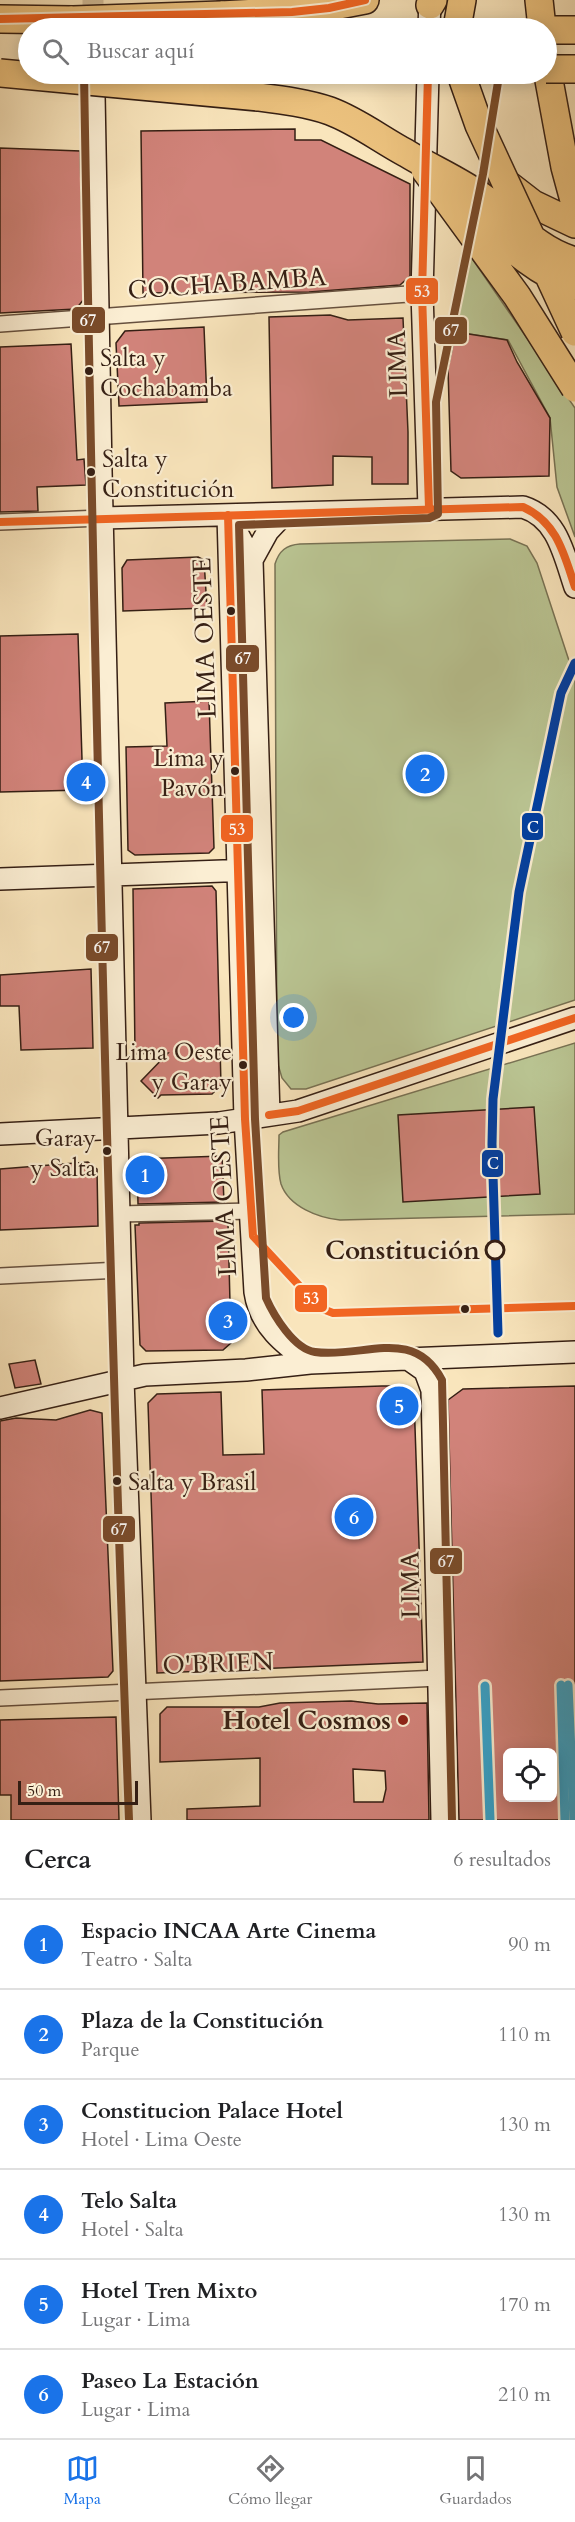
<!DOCTYPE html>
<html lang="es">
<meta charset="utf-8">
<style>
body{margin:0;font-family:Cardo,serif;background:#f2f2f2;color:#202124}
.controls{position:absolute;right:18px;bottom:18px;display:grid;overflow:hidden;border-radius:9px;box-shadow:0 3px 15px #0003}
.controls button{width:54px;height:54px;display:grid;place-items:center;padding:0;border:0;border-bottom:2px solid #e0e0e0;background:#fff;color:#202124;font:30px sans-serif}
.scale{position:absolute;left:18px;bottom:15px;width:120px;box-sizing:border-box;padding-left:6px;border:3px solid #351f14;border-top:0;font-size:16px;line-height:21px;white-space:nowrap;color:#351f14;-webkit-text-stroke:4px #fbeed3;paint-order:stroke}
.you{position:absolute;left:294px;top:1018px;width:21px;height:21px;margin:-15px;border:4px solid #fff;border-radius:50%;background:#1a73e8;box-shadow:0 0 0 9px #1a73e833}
.badge{display:grid;place-items:center;width:39px;height:39px;border-radius:50%;background:#1a73e8;color:#fff;font-size:20px;font-weight:700}
.pin{position:absolute;translate:-50% -50%;border:3px solid #fff;box-shadow:0 2px 6px #0006}
.list{margin:0;padding:0;list-style:none}
h2{display:flex;justify-content:space-between;align-items:center;height:78px;margin:0;padding:0 24px;font-size:26px}
h2 small{font-size:20px;font-weight:400;color:#757577}
.list li{display:grid;grid-template-columns:39px 1fr auto;gap:18px;align-items:center;box-sizing:border-box;height:90px;padding:0 24px;border-top:2px solid #e0e0e0}
.list b{display:block;font-size:22px;white-space:nowrap}
.list p{margin:0;font-size:20px;white-space:nowrap;color:#757577}
.list em{font-size:20px;font-style:normal;color:#757577}
.icon{flex:none;width:33px;height:33px;fill:none;stroke:currentColor;stroke-width:2;stroke-linecap:round;stroke-linejoin:round}
.map{position:relative;flex:none;width:575px;height:1820px;overflow:hidden}
.search{position:absolute;background:#fff;box-shadow:0 3px 15px #0003;left:18px;right:18px;top:18px;height:66px;display:flex;align-items:center;gap:15px;box-sizing:border-box;padding:0 21px;border-radius:33px;color:#757577;font-size:22px}
.sheet{height:618px;background:#fff}
nav{display:flex;justify-content:space-around;align-items:center;box-sizing:border-box;height:84px;border-top:2px solid #e0e0e0;background:#fff;font-size:16px;color:#757577}
nav a{display:grid;justify-items:center;gap:3px}
nav .on{color:#1a73e8}
.map>svg:first-child{display:block}
.green{fill:#bac593;stroke:#787254;stroke-width:1.5}
.building{fill:#d1837a;stroke:#351f14;stroke-width:1.5;fill-rule:evenodd}
.lines{fill:none;stroke-linecap:round;stroke-linejoin:round}
.secondary-tunnel{stroke:#d2bd9a;stroke-width:21;stroke-dasharray:21 10;stroke-linecap:butt}
.street-casing{stroke:#66503e;stroke-width:18}
.secondary-casing{stroke:#351f14;stroke-width:24}
.highway-casing{stroke:#351f14;stroke-width:30}
.street{stroke:#fbeed3;stroke-width:15}
.secondary{stroke:#fbeed3;stroke-width:21}
.highway{stroke:#ecc27e;stroke-width:27}
.highway-bridge-casing{stroke:#351f14;stroke-width:30;stroke-linecap:butt}
.highway-bridge{stroke:#ecc27e;stroke-width:27}
.bus-1-casing{stroke:#fbeed3;stroke-width:12}
.bus-2-casing{stroke:#fbeed3;stroke-width:12}
.bus-1{stroke:#f26522;stroke-width:8}
.bus-2{stroke:#7a4b2a;stroke-width:8}
.rail-1-casing{stroke:#fbeed3;stroke-width:14}
.rail-2-casing{stroke:#fbeed3;stroke-width:14}
.rail-3-casing{stroke:#fbeed3;stroke-width:14}
.rail-1{stroke:#37a4cc;stroke-width:9}
.rail-2{stroke:#37a4cc;stroke-width:9}
.rail-3{stroke:#37a4cc;stroke-width:9}
.metro-1-casing{stroke:#fbeed3;stroke-width:14}
.metro-1{stroke:#003ea1;stroke-width:9}
.bus-dot{fill:#351f14;stroke:#fbeed3;stroke-width:2}
.stop-dot{fill:#fbeed3;stroke:#351f14;stroke-width:3}
.poi-dot{fill:#8f2418;stroke:#fbeed3;stroke-width:2}
.labels{text-anchor:middle;stroke-width:4.5;stroke-linejoin:round;paint-order:stroke}
.bus-label{font-size:24px;fill:#351f14;stroke:#fbeed3;text-anchor:start}
.street-label{font-size:26px;fill:#351f14;stroke:#fbeed3}
.stop-label{font-size:26px;font-weight:bold;fill:#351f14;stroke:#fbeed3;text-anchor:end}
.poi-label{font-size:26px;font-weight:bold;fill:#351f14;stroke:#fbeed3;text-anchor:end}
.line-badge{stroke:#fbeed3;stroke-width:2}
.badge-label{font-size:16px;text-anchor:middle;font-weight:bold;fill:#fff}
</style>
<div class="map">
<svg width="575" height="1820" viewBox="0 0 575 1820">
<rect width="100%" height="100%" fill="#f9e5bc"/>
<filter id="stains"><feTurbulence type="fractalNoise" baseFrequency=".00333" numOctaves="4"/><feColorMatrix values="0 0 0 0 .2 0 0 0 0 .09 0 0 0 0 .02 0 0 0 .5 -.17"/></filter>
<radialGradient id="worn" r=".72"><stop offset=".6" stop-color="#630" stop-opacity="0"/><stop offset="1" stop-color="#630" stop-opacity=".3"/></radialGradient>
<path class="green" d="M 469,254 L 575,408 L 575,537 L 557,487 L 550,418 L 508,340 L 456,332 Z
M 510,539 L 527,546 L 537,563 L 575,679 L 575,1000 L 306,1089 L 291,1089 L 282,1078 L 277,1061 L 275,564 C 279,551 286,545 300,544 Z
M 575,1043 L 575,1214 L 340,1220 C 319,1218 289,1207 281,1184 C 277,1170 279,1150 279,1135 L 283,1132 Z"/>
<path class="building" d="M 295,129 L 295,140 L 321,140 L 410,184 L 410,276 L 400,285 L 309,292 L 143,293 L 141,131 Z
M 0,148 L 80,151 L 84,299 L 76,309 L 0,313 Z
M 330,315 L 348,320 L 403,318 L 408,432 L 408,484 L 372,484 L 372,457 L 333,456 L 333,485 L 272,488 L 269,317 Z
M 204,327 L 207,402 L 119,406 L 116,343 L 125,331 Z
M 456,332 L 507,340 L 517,362 L 550,418 L 549,476 L 461,478 L 451,471 L 448,368 Z
M 71,344 L 77,460 L 84,459 L 86,485 L 37,487 L 38,511 L 0,512 L 0,347 Z
M 198,557 L 204,560 L 207,608 L 123,611 L 122,568 L 127,560 Z
M 78,634 L 83,790 L 0,792 L 0,636 Z
M 209,701 L 214,848 L 209,853 L 135,855 L 128,850 L 126,747 L 167,746 L 165,703 Z
M 212,886 L 216,891 L 221,1085 L 212,1094 L 161,1095 L 158,1098 L 141,1081 L 168,1053 L 135,1054 L 133,889 Z
M 91,969 L 93,1048 L 21,1050 L 19,1006 L 0,1006 L 0,975 Z
M 534,1107 L 540,1194 L 403,1202 L 398,1115 Z
M 222,1156 L 224,1202 L 138,1204 L 137,1159 Z
M 88,1162 L 97,1169 L 98,1226 L 0,1230 L 0,1169 Z
M 225,1221 L 228,1223 L 231,1343 L 223,1350 L 146,1351 L 140,1345 L 135,1225 L 139,1225 L 139,1223 Z
M 35,1360 L 41,1384 L 15,1388 L 9,1364 Z
M 382,1386 L 403,1386 L 414,1398 L 423,1662 L 157,1673 L 148,1403 L 157,1394 L 221,1392 L 223,1455 L 264,1454 L 262,1390 Z
M 575,1386 L 575,1820 L 459,1820 L 448,1400 L 463,1389 ZM 507,1752 L 552,1752 L 552,1797 L 507,1797 Z
M 90,1410 L 102,1413 L 113,1671 L 108,1677 L 0,1681 L 0,1421 L 16,1418 L 56,1420 Z
M 351,1701 L 378,1704 L 427,1703 L 429,1820 L 187,1820 L 187,1809 L 260,1806 L 260,1758 L 160,1762 L 160,1714 L 167,1707 L 259,1707 L 280,1703 ZM 353,1769 L 385,1771 L 386,1789 L 383,1802 L 354,1802 Z
M 116,1717 L 119,1820 L 11,1820 L 11,1795 L 0,1795 L 0,1720 Z"/>
<g class="lines">
<path class="secondary-tunnel" d="M 93,0 L 93,28"/>
<defs>
<path id="street" d="M 0,324 L 422,293
M 0,522 L 102,518
M 119,1214 L 252,1211
M 0,1276 L 120,1270
M 0,1698 L 439,1678"/>
<path id="secondary" d="M 429,28 L 430,0
M 428,74 L 422,293 L 429,508
M 94,95 L 101,471 L 123,1380 L 140,1820
M 228,515 L 245,1119 L 255,1292 C 260,1326 284,1344 310,1363
M 102,518 L 523,507 C 558,518 564,555 575,587
M 229,518 L 252,560 L 269,1115
M 252,560 L 268,531 L 284,514
M 0,879 L 251,870
M 0,1134 L 219,1123 L 298,1111 L 575,1018
M 408,1359 L 425,1371 L 432,1390 L 442,1820
M 0,1408 L 145,1375 L 246,1370 L 310,1363 L 575,1352"/>
<path id="highway" d="M 539,0 L 542,28
M 430,5 L 433,0
M 221,15 L 313,10 L 365,0
M 0,19 L 73,20
M 457,28 L 462,0
M 546,30 L 575,30
M 546,64 L 565,167 L 575,204
M 502,180 L 533,204 L 575,224"/>
</defs>
<use href="#street" class="street-casing"/>
<use href="#secondary" class="secondary-casing"/>
<use href="#highway" class="highway-casing"/>
<use href="#street" class="street"/>
<use href="#secondary" class="secondary"/>
<use href="#highway" class="highway"/>
<defs>
<path id="highway-bridge" d="M 73,20 L 221,15
M 546,69 L 575,69
M 0,73 L 258,97 C 282,100 307,103 330,111 C 357,121 380,139 406,153 C 432,169 461,181 485,199 C 515,222 538,251 575,261
M 461,74 L 479,125 L 575,332
M 425,170 L 517,296 L 575,388
M 471,211 C 504,241 532,271 575,286"/>
</defs>
<use href="#highway-bridge" class="highway-bridge-casing"/>
<use href="#highway-bridge" class="highway-bridge"/>
<defs>
<path id="bus-1" d="M 0,19 L 292,12 L 329,8 L 365,0
M 428,74 L 422,293 L 429,508
M 228,515 L 245,1119 L 253,1236 L 320,1308 L 333,1313 L 575,1306
M 0,522 L 523,507 C 557,522 564,554 575,587
M 269,1115 L 298,1111 L 575,1018"/>
<path id="bus-2" d="M 84,74 C 94,656 107,1238 129,1820
M 452,1820 L 442,1380 C 413,1325 362,1359 315,1352 C 294,1349 274,1316 266,1298 L 255,1119 L 239,525 L 429,518 L 438,514 L 436,402 L 483,174 L 499,76"/>
</defs>
<use href="#bus-1" class="bus-1-casing"/>
<use href="#bus-2" class="bus-2-casing"/>
<use href="#bus-1" class="bus-1"/>
<use href="#bus-2" class="bus-2"/>
<defs>
<path id="rail-1" d="M 561,1685 L 565,1820"/>
<path id="rail-2" d="M 485,1686 L 490,1820"/>
<path id="rail-3" d="M 568,1685 L 574,1820"/>
</defs>
<use href="#rail-1" class="rail-1-casing"/>
<use href="#rail-2" class="rail-2-casing"/>
<use href="#rail-3" class="rail-3-casing"/>
<use href="#rail-1" class="rail-1"/>
<use href="#rail-2" class="rail-2"/>
<use href="#rail-3" class="rail-3"/>
<defs>
<path id="metro-1" d="M 498,1333 L 492,1144 L 493,1099 L 519,892 L 561,693 L 575,663"/>
</defs>
<use href="#metro-1" class="metro-1-casing"/>
<use href="#metro-1" class="metro-1"/>
</g>
<g class="bus-dot">
<circle cx="89" cy="371" r="5"/>
<circle cx="91" cy="472" r="5"/>
<circle cx="231" cy="611" r="5"/>
<circle cx="235" cy="771" r="5"/>
<circle cx="243" cy="1065" r="5"/>
<circle cx="107" cy="1151" r="5"/>
<circle cx="465" cy="1309" r="5"/>
<circle cx="117" cy="1481" r="5"/>
</g>
<circle class="stop-dot" cx="495" cy="1250" r="9"/>
<circle class="poi-dot" cx="403" cy="1720" r="6"/>
<g class="labels">
<g class="bus-label">
<text x="100" y="366">Salta y<tspan x="100" dy="30">Cochabamba</tspan></text>
<text x="102" y="467">Salta y<tspan x="102" dy="30">Constitución</tspan></text>
<text x="224" y="766" text-anchor="end">Lima y<tspan x="224" dy="30">Pavón</tspan></text>
<text x="232" y="1060" text-anchor="end">Lima Oeste<tspan x="232" dy="30">y Garay</tspan></text>
<text x="96" y="1146" text-anchor="end">Garay<tspan x="96" dy="30">y Salta</tspan></text>
<text x="128" y="1490">Salta y Brasil</text>
</g>
<g class="street-label">
<text transform="translate(227 283) rotate(-4)" y="9">COCHABAMBA</text>
<text transform="translate(397 364) rotate(-92)" y="9">LIMA</text>
<text transform="translate(204 638) rotate(-92)" y="9">LIMA OESTE</text>
<text transform="translate(223 1196) rotate(-93)" y="9">LIMA OESTE</text>
<text transform="translate(410 1585) rotate(-91)" y="9">LIMA</text>
<text transform="translate(218 1663) rotate(-2)" y="9">O'BRIEN</text>
</g>
<g class="stop-label">
<text x="480" y="1259">Constitución</text>
</g>
<g class="poi-label">
<text x="391" y="1729">Hotel Cosmos</text>
</g>
</g>
<g class="line-badge">
<rect x="405" y="277" width="34" height="28" rx="6" fill="#f26522"/>
<rect x="71" y="306" width="35" height="28" rx="6" fill="#7a4b2a"/>
<rect x="434" y="316" width="34" height="29" rx="6" fill="#7a4b2a"/>
<rect x="225" y="644" width="35" height="29" rx="6" fill="#7a4b2a"/>
<rect x="521" y="812" width="23" height="29" rx="6" fill="#003ea1"/>
<rect x="220" y="814" width="34" height="29" rx="6" fill="#f26522"/>
<rect x="85" y="933" width="34" height="29" rx="6" fill="#7a4b2a"/>
<rect x="481" y="1149" width="23" height="29" rx="6" fill="#003ea1"/>
<rect x="294" y="1284" width="34" height="29" rx="6" fill="#f26522"/>
<rect x="102" y="1515" width="34" height="28" rx="6" fill="#7a4b2a"/>
<rect x="429" y="1547" width="34" height="28" rx="6" fill="#7a4b2a"/>
</g>
<g class="badge-label">
<text x="422" y="297">53</text>
<text x="88" y="326">67</text>
<text x="451" y="336">67</text>
<text x="243" y="664">67</text>
<text x="533" y="833">C</text>
<text x="237" y="835">53</text>
<text x="102" y="953">67</text>
<text x="493" y="1169">C</text>
<text x="311" y="1304">53</text>
<text x="119" y="1535">67</text>
<text x="446" y="1567">67</text>
</g>
<rect width="100%" height="100%" filter="url(#stains)"/>
<rect width="100%" height="100%" fill="url(#worn)"/>
</svg>
<div class="controls">
<button><svg class="icon" aria-label="locate" viewBox="0 0 24 24"><circle cx="12" cy="12" r="6"/><path d="M12 2v4M12 18v4M2 12h4M18 12h4"/></svg></button>
</div>
<div class="scale">50 m</div>
<div class="you"></div>
<div class="pin badge" style="left:145px;top:1175px">1</div>
<div class="pin badge" style="left:425px;top:774px">2</div>
<div class="pin badge" style="left:228px;top:1321px">3</div>
<div class="pin badge" style="left:86px;top:782px">4</div>
<div class="pin badge" style="left:399px;top:1406px">5</div>
<div class="pin badge" style="left:354px;top:1517px">6</div>
<div class="search"><svg class="icon" aria-label="search" viewBox="0 0 24 24"><circle cx="10" cy="10" r="6"/><path d="M15 15l6 6"/></svg>Buscar aquí</div>
</div>
<section class="sheet">
<h2>Cerca<small>6 resultados</small></h2>
<ul class="list">
<li><span class="badge">1</span><div><b>Espacio INCAA Arte Cinema</b><p>Teatro · Salta</p></div><em>90 m</em></li>
<li><span class="badge">2</span><div><b>Plaza de la Constitución</b><p>Parque</p></div><em>110 m</em></li>
<li><span class="badge">3</span><div><b>Constitucion Palace Hotel</b><p>Hotel · Lima Oeste</p></div><em>130 m</em></li>
<li><span class="badge">4</span><div><b>Telo Salta</b><p>Hotel · Salta</p></div><em>130 m</em></li>
<li><span class="badge">5</span><div><b>Hotel Tren Mixto</b><p>Lugar · Lima</p></div><em>170 m</em></li>
<li><span class="badge">6</span><div><b>Paseo La Estación</b><p>Lugar · Lima</p></div><em>210 m</em></li>
</ul>
</section>
<nav>
<a class="on"><svg class="icon" aria-label="map" viewBox="0 0 24 24"><path d="M3 6l6-2 6 2 6-2v14l-6 2-6-2-6 2zM9 4v14M15 6v14"/></svg>Mapa</a>
<a><svg class="icon" aria-label="directions" viewBox="0 0 24 24"><path d="M12 3l9 9-9 9-9-9zM9 14v-3h6M13 9l2 2-2 2"/></svg>Cómo llegar</a>
<a><svg class="icon" aria-label="saved" viewBox="0 0 24 24"><path d="M7 4h10v16l-5-4-5 4z"/></svg>Guardados</a>
</nav>
